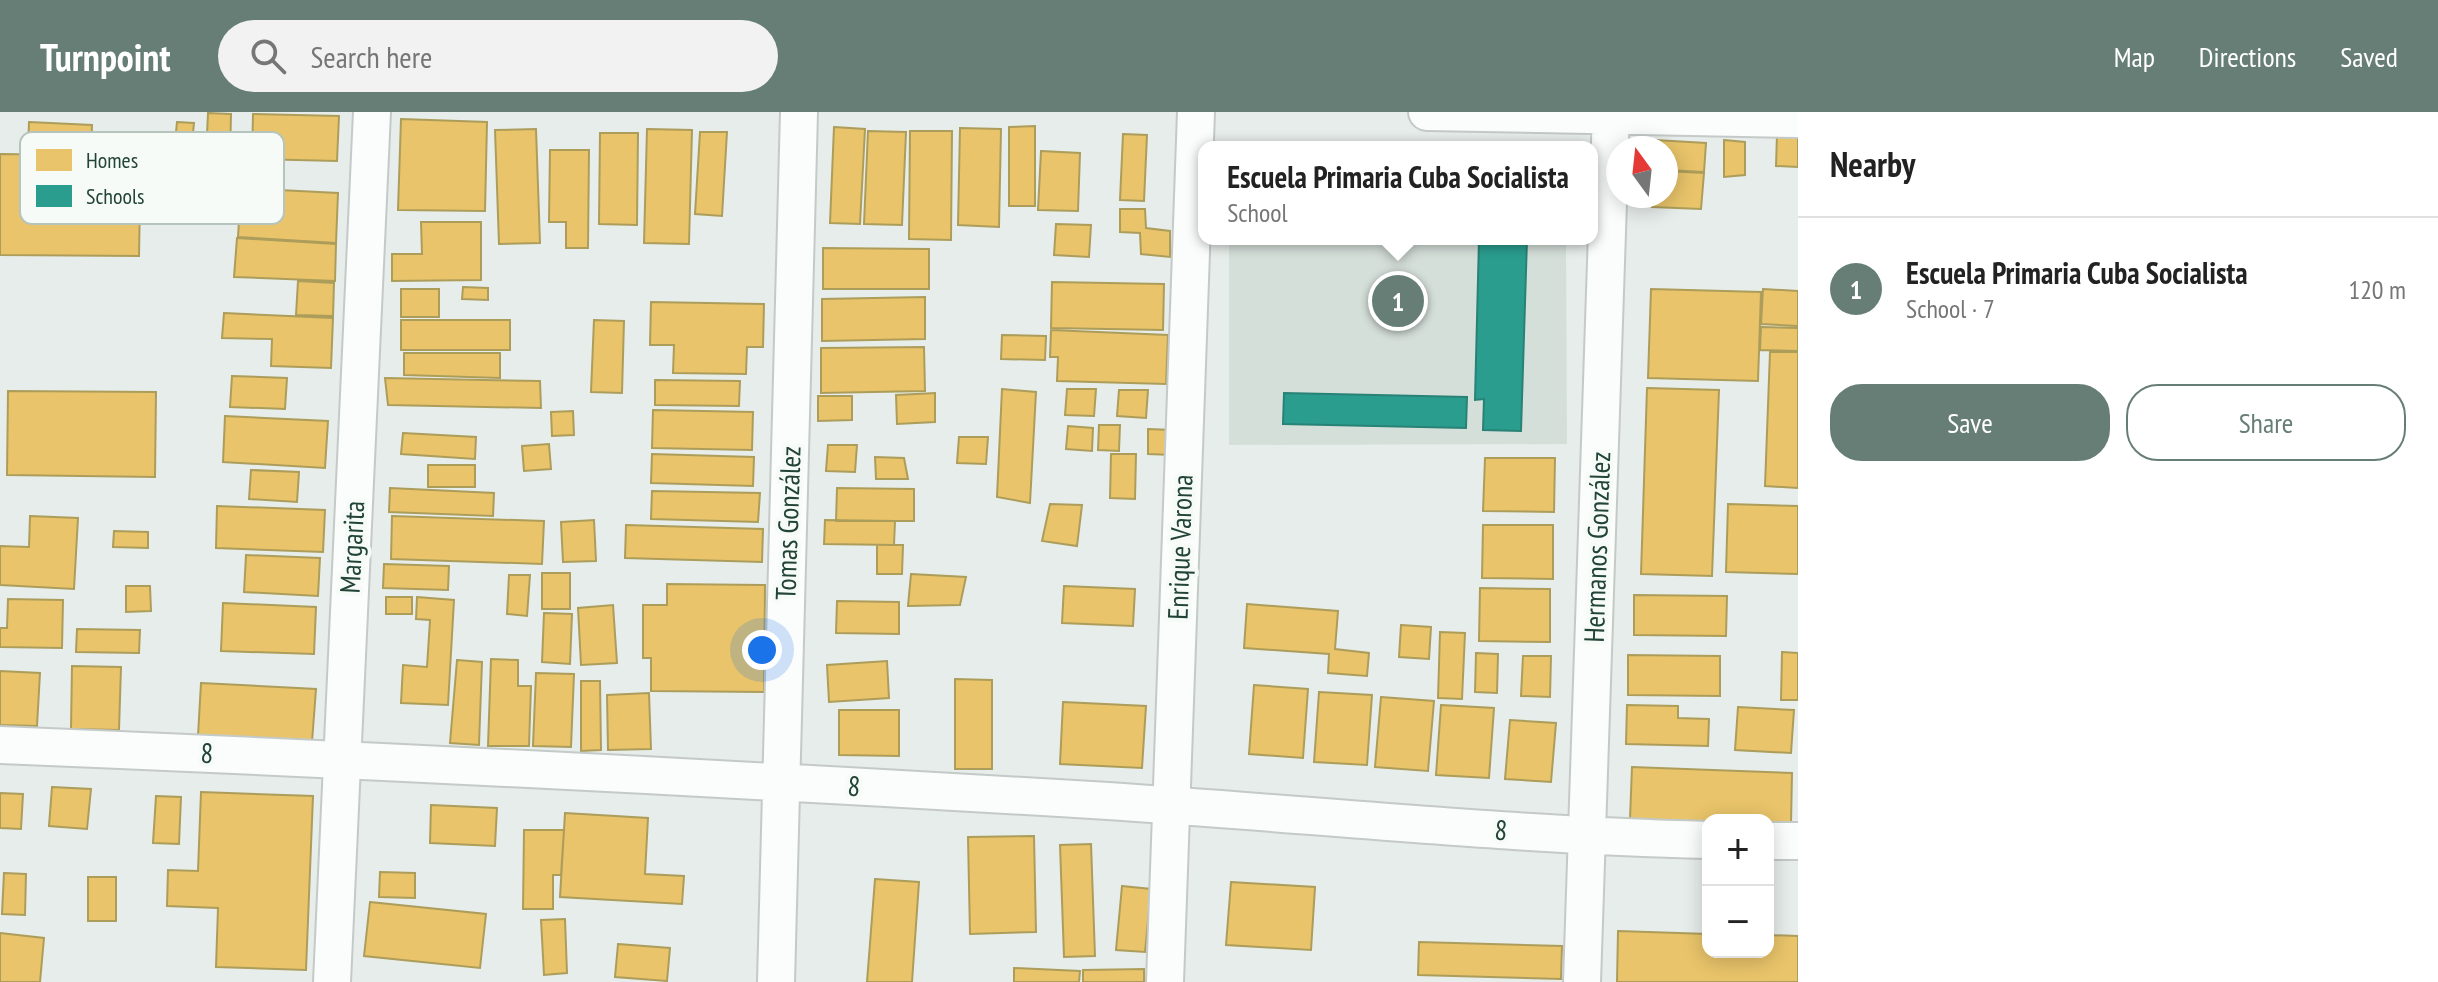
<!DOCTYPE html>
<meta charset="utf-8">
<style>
body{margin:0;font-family:"PT Sans Narrow",sans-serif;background:#f2f2f2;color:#222}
.controls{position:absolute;right:24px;bottom:24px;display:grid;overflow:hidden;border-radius:16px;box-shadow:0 4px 20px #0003}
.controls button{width:72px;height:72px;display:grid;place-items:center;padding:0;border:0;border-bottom:2px solid #e0e0e0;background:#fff;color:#222;font:40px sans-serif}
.compass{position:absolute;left:1606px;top:24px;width:72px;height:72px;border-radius:50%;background:#fff;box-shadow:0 4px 20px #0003;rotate:345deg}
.you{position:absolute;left:762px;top:538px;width:28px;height:28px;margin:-20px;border:6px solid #fff;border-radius:50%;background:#1a73e8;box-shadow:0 0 0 12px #1a73e833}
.badge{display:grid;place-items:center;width:52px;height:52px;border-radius:50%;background:#677e76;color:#fff;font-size:26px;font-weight:700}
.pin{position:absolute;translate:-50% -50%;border:4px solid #fff;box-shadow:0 2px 8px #0006}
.popup{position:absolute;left:1198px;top:29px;width:400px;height:104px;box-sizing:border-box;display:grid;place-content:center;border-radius:16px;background:#fff;filter:drop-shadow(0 2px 6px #0005);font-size:26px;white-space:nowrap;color:#767676}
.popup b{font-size:30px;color:#222}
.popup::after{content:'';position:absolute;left:50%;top:100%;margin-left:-16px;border:16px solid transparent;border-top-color:#fff}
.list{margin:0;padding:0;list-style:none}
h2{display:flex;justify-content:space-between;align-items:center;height:104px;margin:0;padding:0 32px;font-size:34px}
h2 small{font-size:26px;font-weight:400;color:#767676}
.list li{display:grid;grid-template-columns:52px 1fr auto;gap:24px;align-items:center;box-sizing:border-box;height:144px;padding:0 32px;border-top:2px solid #e0e0e0}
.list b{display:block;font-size:30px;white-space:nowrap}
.list p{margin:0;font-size:26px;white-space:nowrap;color:#767676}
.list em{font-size:26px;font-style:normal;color:#767676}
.actions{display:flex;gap:16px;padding:24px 32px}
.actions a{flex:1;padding:18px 0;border:2px solid #677e76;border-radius:32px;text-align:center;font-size:28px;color:#677e76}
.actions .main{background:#677e76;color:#fff}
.icon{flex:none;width:44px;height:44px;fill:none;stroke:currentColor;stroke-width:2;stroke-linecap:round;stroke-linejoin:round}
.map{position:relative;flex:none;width:1798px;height:870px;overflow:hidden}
header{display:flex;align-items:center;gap:48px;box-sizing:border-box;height:112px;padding:0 40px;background:#677e76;color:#fff}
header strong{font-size:38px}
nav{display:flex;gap:44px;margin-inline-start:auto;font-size:28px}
.search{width:560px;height:72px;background:#f2f2f2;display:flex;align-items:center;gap:20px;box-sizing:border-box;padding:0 28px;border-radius:44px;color:#767676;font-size:30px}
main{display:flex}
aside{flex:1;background:#fff}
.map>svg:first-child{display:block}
.built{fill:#d5dfda}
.homes{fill:#e9c46a;stroke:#ad9d5b;stroke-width:2}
.schools{fill:#2a9d8f;stroke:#288275;stroke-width:2}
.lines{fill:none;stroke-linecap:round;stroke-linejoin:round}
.street-casing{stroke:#c4cac7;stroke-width:40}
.street{stroke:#fbfcfc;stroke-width:36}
.labels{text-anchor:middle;stroke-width:8;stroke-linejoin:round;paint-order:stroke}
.street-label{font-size:28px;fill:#224338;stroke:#f6fbf8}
.key{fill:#f6fbf8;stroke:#b6c4be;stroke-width:2}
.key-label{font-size:22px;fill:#224338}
</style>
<header>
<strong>Turnpoint</strong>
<div class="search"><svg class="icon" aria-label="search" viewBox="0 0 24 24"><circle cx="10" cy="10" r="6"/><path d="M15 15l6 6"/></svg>Search here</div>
<nav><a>Map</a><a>Directions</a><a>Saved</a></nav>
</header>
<main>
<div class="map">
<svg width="1798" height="870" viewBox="0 0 1798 870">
<rect width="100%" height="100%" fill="#e7edea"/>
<path class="built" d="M 1229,127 L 1566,127 L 1567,332 L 1229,333 Z"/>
<path class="homes" d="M 208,1 L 231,2 L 230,46 L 206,45 Z
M 253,2 L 339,4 L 337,49 L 252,47 Z
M 401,7 L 487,10 L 485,99 L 398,98 Z
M 29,10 L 92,13 L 91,42 L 28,39 Z
M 177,10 L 194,11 L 191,41 L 174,40 Z
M 1035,14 L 1035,94 L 1009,94 L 1009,15 Z
M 834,15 L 865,17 L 860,112 L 830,111 Z
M 960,16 L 1001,17 L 999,115 L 958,113 Z
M 536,17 L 540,131 L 499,132 L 495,18 Z
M 647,17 L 692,18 L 689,132 L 644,131 Z
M 868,19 L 906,20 L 902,113 L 864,112 Z
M 910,19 L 952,19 L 951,128 L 909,127 Z
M 700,20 L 727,20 L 722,104 L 695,102 Z
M 600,21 L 638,21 L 637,113 L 599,112 Z
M 1123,22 L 1147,23 L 1144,89 L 1120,88 Z
M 1777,22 L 1798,23 L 1798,55 L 1776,54 Z
M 1655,28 L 1706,31 L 1704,60 L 1666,58 L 1666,36 L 1655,36 Z
M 1724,28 L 1745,30 L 1745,63 L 1724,65 Z
M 550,38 L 589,38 L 588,136 L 566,136 L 566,110 L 549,110 Z
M 1041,39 L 1080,41 L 1078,99 L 1038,98 Z
M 0,42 L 77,43 L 77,84 L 140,85 L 139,144 L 0,143 Z
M 1666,59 L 1704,61 L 1701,97 L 1652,95 L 1652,84 L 1666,84 Z
M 241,76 L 338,81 L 336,131 L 238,125 Z
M 1120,97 L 1145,97 L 1146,116 L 1170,119 L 1170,145 L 1141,142 L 1140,121 L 1120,120 Z
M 421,110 L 481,110 L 481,168 L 392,169 L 392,142 L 422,142 Z
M 1056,112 L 1091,113 L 1089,145 L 1054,143 Z
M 237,126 L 336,132 L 335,169 L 234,165 Z
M 823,136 L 929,137 L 929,177 L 823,177 Z
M 298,169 L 334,171 L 333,204 L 296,203 Z
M 1052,170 L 1164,172 L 1163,218 L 1051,216 Z
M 463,175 L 488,176 L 488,188 L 462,187 Z
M 401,177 L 439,177 L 439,205 L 401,205 Z
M 1651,177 L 1761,180 L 1758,269 L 1648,266 Z
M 1763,177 L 1798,179 L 1798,214 L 1761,212 Z
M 925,185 L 925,227 L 822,229 L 822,187 Z
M 651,190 L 764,192 L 763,235 L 747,235 L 746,262 L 673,261 L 674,233 L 650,233 Z
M 224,201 L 333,206 L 331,256 L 271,254 L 272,227 L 222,226 Z
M 401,208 L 510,208 L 510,238 L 401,238 Z
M 594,208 L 624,209 L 622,281 L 591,280 Z
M 1761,215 L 1798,216 L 1798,239 L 1760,238 Z
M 1051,218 L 1168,223 L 1166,272 L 1057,269 L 1058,245 L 1050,245 Z
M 1002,223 L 1046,224 L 1045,248 L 1001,247 Z
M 924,235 L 925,279 L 821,281 L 821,236 Z
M 1770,240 L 1798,240 L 1798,376 L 1765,374 Z
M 404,241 L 500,241 L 500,266 L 404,263 Z
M 232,264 L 287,266 L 285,297 L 230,295 Z
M 385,266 L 540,269 L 541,296 L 388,293 Z
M 655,268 L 740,269 L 739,294 L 655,293 Z
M 1647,276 L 1719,278 L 1712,464 L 1641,462 Z
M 1002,277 L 1036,280 L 1030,391 L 997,385 Z
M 1067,277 L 1096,277 L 1094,304 L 1065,303 Z
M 1119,278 L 1148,278 L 1146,306 L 1117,304 Z
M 8,279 L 156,280 L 155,365 L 7,363 Z
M 935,281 L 935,310 L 897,312 L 896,283 Z
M 818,284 L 852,284 L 852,308 L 818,309 Z
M 653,298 L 753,300 L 752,338 L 652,336 Z
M 573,299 L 574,323 L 552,324 L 551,300 Z
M 225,304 L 328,309 L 325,356 L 223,350 Z
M 1099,313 L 1120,313 L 1119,339 L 1098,338 Z
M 1068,314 L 1093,316 L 1092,339 L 1066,337 Z
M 1148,317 L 1172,318 L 1172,343 L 1148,342 Z
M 403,321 L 476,325 L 475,347 L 401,342 Z
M 959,325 L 988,325 L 986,352 L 957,351 Z
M 549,332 L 551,357 L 524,359 L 522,334 Z
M 828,333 L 857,333 L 855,360 L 826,359 Z
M 652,342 L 754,345 L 753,374 L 651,371 Z
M 1111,342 L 1136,342 L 1135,387 L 1110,386 Z
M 875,345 L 904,346 L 908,367 L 876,367 Z
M 1485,346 L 1555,346 L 1554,400 L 1483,399 Z
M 428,353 L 475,353 L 475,375 L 428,375 Z
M 251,358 L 299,360 L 297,390 L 249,387 Z
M 390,376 L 494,381 L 493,404 L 389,400 Z
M 837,376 L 914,377 L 914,409 L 836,409 Z
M 652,379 L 760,381 L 758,410 L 651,407 Z
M 1050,392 L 1082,393 L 1077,434 L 1042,429 Z
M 1728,392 L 1798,394 L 1798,462 L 1726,460 Z
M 217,394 L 325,398 L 323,440 L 216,436 Z
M 30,404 L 78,406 L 74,477 L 0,473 L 0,434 L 29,435 Z
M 392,404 L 544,409 L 542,452 L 391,447 Z
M 594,408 L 596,449 L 563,450 L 561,410 Z
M 825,408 L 895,409 L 894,433 L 824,432 Z
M 626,413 L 763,417 L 762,450 L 625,446 Z
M 1483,413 L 1553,413 L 1553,467 L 1482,466 Z
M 114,419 L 148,420 L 148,436 L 113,435 Z
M 877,433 L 903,433 L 902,462 L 877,462 Z
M 246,443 L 320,446 L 318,484 L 244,480 Z
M 384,452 L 449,454 L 448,478 L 383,476 Z
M 542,461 L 570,461 L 570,497 L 542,497 Z
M 911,462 L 966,465 L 960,493 L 908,494 Z
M 509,463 L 530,463 L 527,504 L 507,502 Z
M 667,472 L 765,473 L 764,580 L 651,579 L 651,546 L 643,546 L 643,493 L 667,493 Z
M 126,474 L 150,474 L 151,499 L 126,500 Z
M 1064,474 L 1135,477 L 1133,514 L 1062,511 Z
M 1480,476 L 1550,477 L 1550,530 L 1479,529 Z
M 1634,483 L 1727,484 L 1726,524 L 1634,523 Z
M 386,485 L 412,485 L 412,502 L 386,502 Z
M 417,485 L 454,488 L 448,593 L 401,591 L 403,553 L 427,555 L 430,508 L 416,507 Z
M 8,487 L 63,488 L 62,536 L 0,535 L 0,516 L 7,516 Z
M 837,489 L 899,490 L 899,522 L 836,521 Z
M 223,491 L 316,495 L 314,542 L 221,539 Z
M 1247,492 L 1338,499 L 1335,537 L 1369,541 L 1367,564 L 1328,561 L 1329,542 L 1244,536 Z
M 613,493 L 617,551 L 581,553 L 578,496 Z
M 544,501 L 572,502 L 570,552 L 542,550 Z
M 1401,513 L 1431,515 L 1429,547 L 1399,545 Z
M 77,517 L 140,518 L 139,541 L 76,540 Z
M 1440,520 L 1465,521 L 1462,587 L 1438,586 Z
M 1782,540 L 1798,541 L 1798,588 L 1781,588 Z
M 1476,541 L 1498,542 L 1497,581 L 1475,580 Z
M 1628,543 L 1720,544 L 1720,584 L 1628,583 Z
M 1523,544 L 1551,544 L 1550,585 L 1521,584 Z
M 491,547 L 518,548 L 518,574 L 531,574 L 529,634 L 488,634 Z
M 457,548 L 482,550 L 479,633 L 450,631 Z
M 887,549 L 889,586 L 829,590 L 827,553 Z
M 72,554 L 121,555 L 119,618 L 71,617 Z
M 0,559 L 40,561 L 37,614 L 0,613 Z
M 536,561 L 574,562 L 571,635 L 533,634 Z
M 955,567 L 992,568 L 992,657 L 955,657 Z
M 581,569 L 600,569 L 601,638 L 581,639 Z
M 201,571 L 316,577 L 312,630 L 198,624 Z
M 1254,573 L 1308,577 L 1303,646 L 1249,642 Z
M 1319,580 L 1372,583 L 1367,653 L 1314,650 Z
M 649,581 L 651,637 L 608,638 L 607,583 Z
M 1381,585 L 1434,589 L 1428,659 L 1375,655 Z
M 1063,590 L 1146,594 L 1142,656 L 1060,652 Z
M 1441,593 L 1494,596 L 1489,666 L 1436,663 Z
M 1627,593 L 1678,594 L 1678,606 L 1709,607 L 1708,634 L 1626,632 Z
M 1738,595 L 1794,598 L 1791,641 L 1735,638 Z
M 839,598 L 899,598 L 899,644 L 839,643 Z
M 1510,608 L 1556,611 L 1551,670 L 1505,667 Z
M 1632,655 L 1792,661 L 1791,713 L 1768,712 L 1768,708 L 1708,708 L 1708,710 L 1630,707 Z
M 52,675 L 91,677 L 87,717 L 49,714 Z
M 201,680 L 313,684 L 306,858 L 216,855 L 218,796 L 167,794 L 168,758 L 198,759 Z
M 0,681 L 23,682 L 21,717 L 0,716 Z
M 156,684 L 181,685 L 179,732 L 153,731 Z
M 431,693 L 497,696 L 495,734 L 430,731 Z
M 565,701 L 648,706 L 645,762 L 684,764 L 682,792 L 560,785 Z
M 524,718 L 564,718 L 561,763 L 553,763 L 553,797 L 523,797 Z
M 1034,724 L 1036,820 L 970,822 L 968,725 Z
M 1091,732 L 1095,844 L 1064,845 L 1060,733 Z
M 380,760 L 415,761 L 415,786 L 379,785 Z
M 4,761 L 26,762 L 25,803 L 2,802 Z
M 88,765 L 116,765 L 116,809 L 88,809 Z
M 875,767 L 919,770 L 912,870 L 867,870 Z
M 1231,770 L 1315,775 L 1311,838 L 1226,833 Z
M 1122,774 L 1151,777 L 1145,840 L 1116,838 Z
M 370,790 L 486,802 L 480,856 L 364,844 Z
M 565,807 L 567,861 L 544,863 L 541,808 Z
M 1618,819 L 1708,822 L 1708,840 L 1768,840 L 1768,823 L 1798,824 L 1798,870 L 1617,870 Z
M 0,821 L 44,826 L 40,870 L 0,870 Z
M 1419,830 L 1562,834 L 1561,867 L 1418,863 Z
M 618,832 L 670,836 L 667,869 L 615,865 Z
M 1014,856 L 1080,859 L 1079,870 L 1014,870 Z
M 1144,857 L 1144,870 L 1083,870 L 1083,858 Z"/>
<path class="schools" d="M 1479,127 L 1527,127 L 1521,319 L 1483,318 L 1484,287 L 1475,288 Z
M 1284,281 L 1467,285 L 1466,316 L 1283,312 Z"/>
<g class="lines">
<defs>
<path id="street" d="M 1427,0 L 1798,7
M 0,633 C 369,648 739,667 1108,689 C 1308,702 1507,723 1708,728
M 1768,729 L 1798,729
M 332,870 L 372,0
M 776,870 L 799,0
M 1165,870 L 1196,0
M 1582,870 L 1611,0"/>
</defs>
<use href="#street" class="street-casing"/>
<use href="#street" class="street"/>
</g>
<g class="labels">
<g class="street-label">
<text transform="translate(788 411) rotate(-88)" y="10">Tomas González</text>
<text transform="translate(352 435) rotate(-87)" y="10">Margarita</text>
<text transform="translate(1180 435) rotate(-88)" y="10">Enrique Varona</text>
<text transform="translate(1597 435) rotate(-88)" y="10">Hermanos González</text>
<text transform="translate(207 641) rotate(2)" y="10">8</text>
<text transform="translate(854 674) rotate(4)" y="10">8</text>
<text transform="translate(1501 718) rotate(4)" y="10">8</text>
</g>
</g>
<rect x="20" y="20" width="264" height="92" rx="12" class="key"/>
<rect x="36" y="37" width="36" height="22" fill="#e9c46a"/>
<rect x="36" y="73" width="36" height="22" fill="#2a9d8f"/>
<g class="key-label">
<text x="86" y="56">Homes</text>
<text x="86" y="92">Schools</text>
</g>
</svg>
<div class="controls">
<button>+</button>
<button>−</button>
</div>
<svg class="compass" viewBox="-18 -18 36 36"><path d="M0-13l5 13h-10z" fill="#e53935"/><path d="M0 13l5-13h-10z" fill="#767676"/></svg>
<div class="you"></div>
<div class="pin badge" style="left:1398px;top:189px">1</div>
<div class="popup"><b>Escuela Primaria Cuba Socialista</b>School</div>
</div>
<aside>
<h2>Nearby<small></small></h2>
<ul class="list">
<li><span class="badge">1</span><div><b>Escuela Primaria Cuba Socialista</b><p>School · 7</p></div><em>120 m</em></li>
</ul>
<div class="actions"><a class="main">Save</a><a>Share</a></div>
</aside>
</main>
